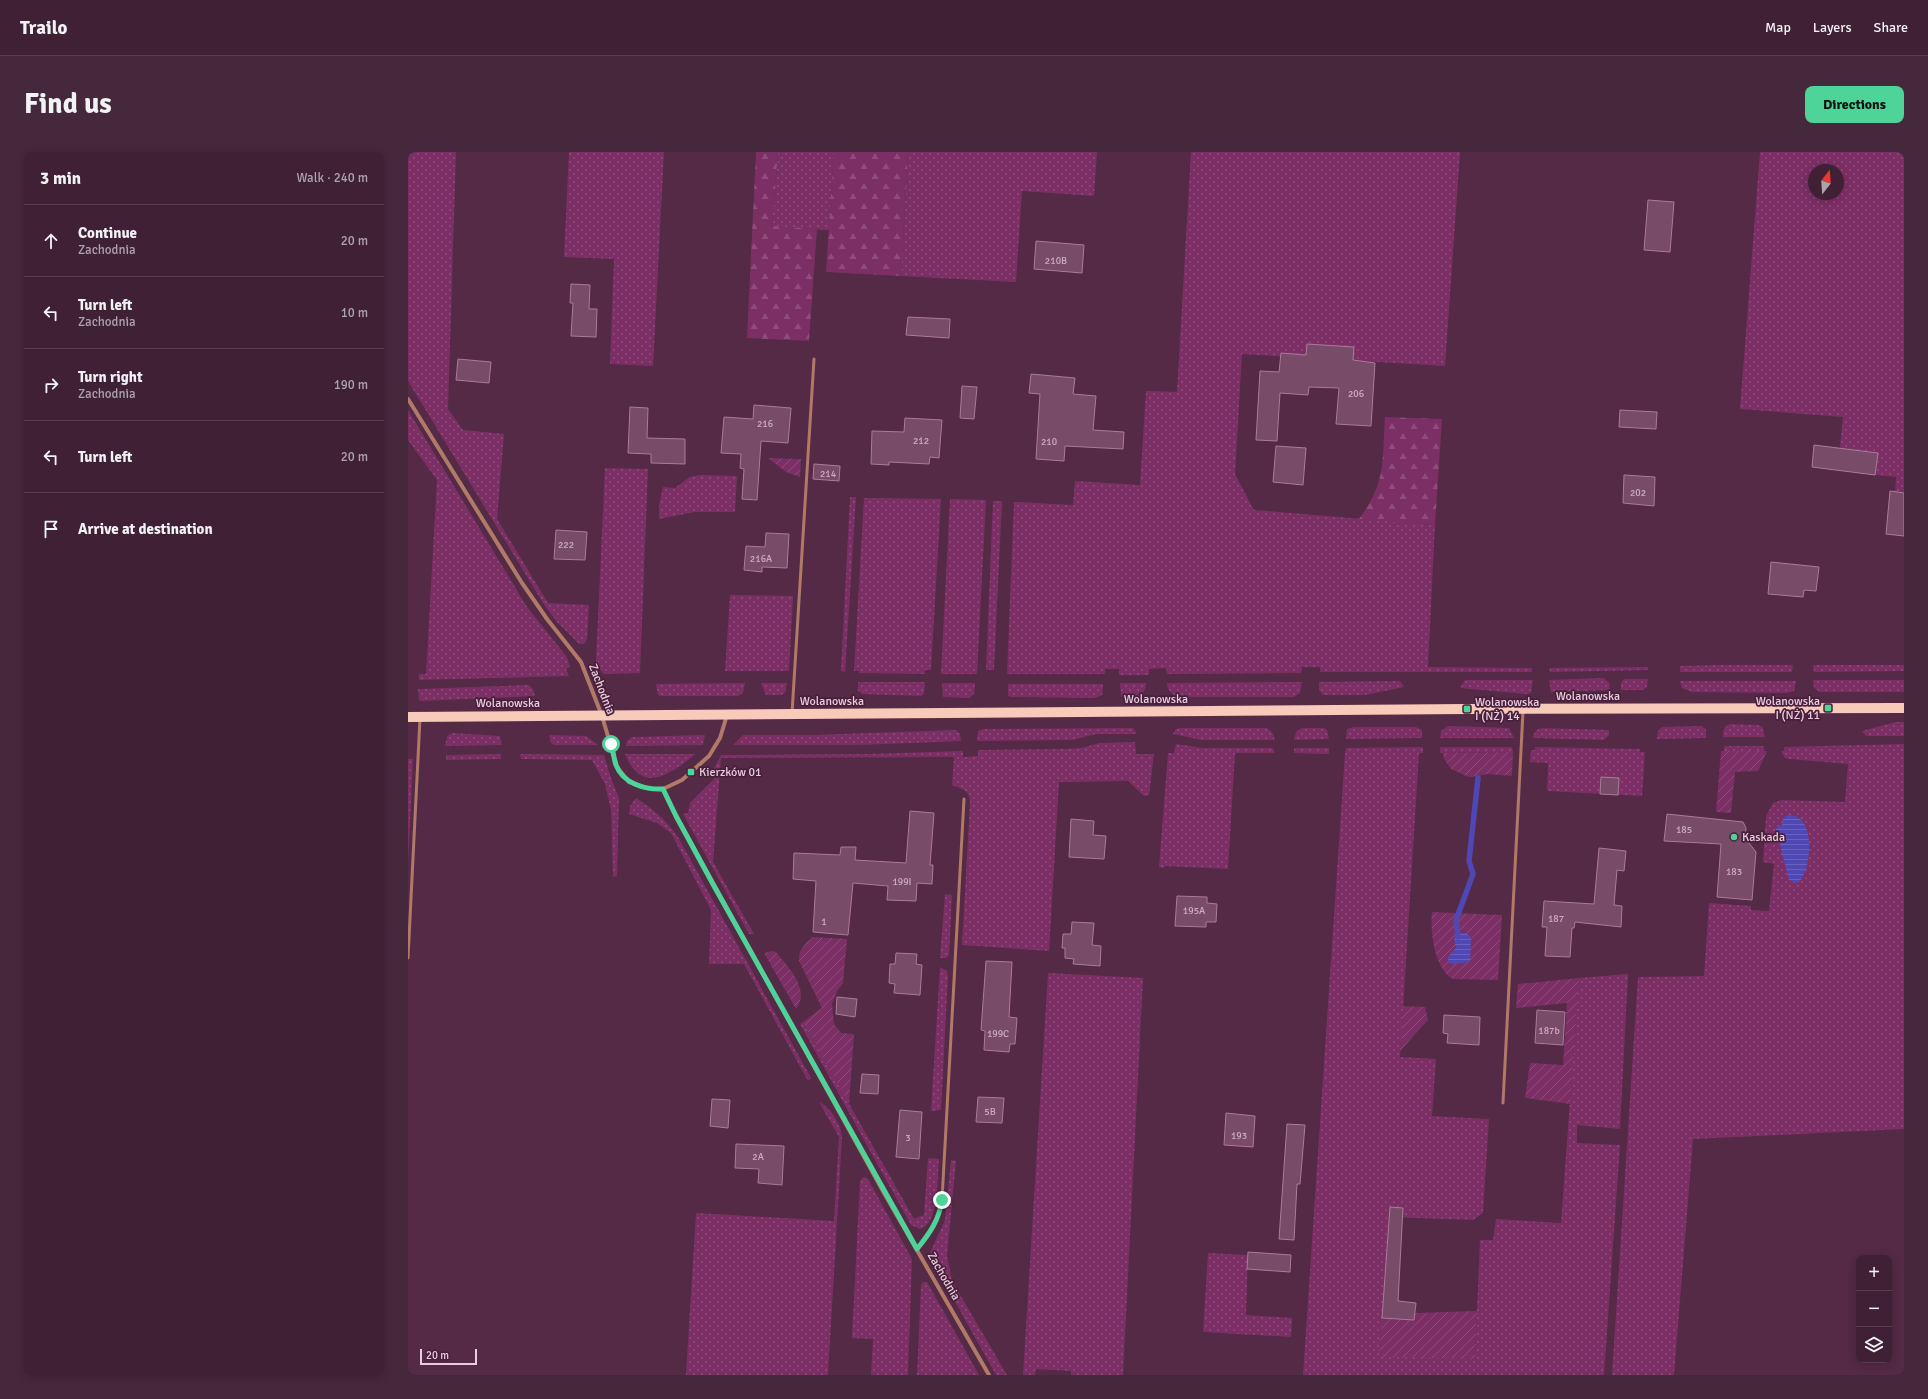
<!DOCTYPE html>
<meta charset="utf-8">
<style>
body{margin:0;font-family:Signika,sans-serif;background:#46283c;color:#f1f3f6}
.controls{position:absolute;right:12px;bottom:12px;display:grid;overflow:hidden;border-radius:8px;box-shadow:0 2px 10px #0003}
.controls button{width:36px;height:36px;display:grid;place-items:center;padding:0;border:0;border-bottom:1px solid #583e4f;background:#3f2034;color:#f1f3f6;font:20px sans-serif}
.compass{position:absolute;left:1400px;top:12px;width:36px;height:36px;border-radius:50%;background:#3f2034;box-shadow:0 2px 10px #0003;rotate:17deg}
.scale{position:absolute;left:12px;bottom:10px;width:57px;box-sizing:border-box;padding-left:4px;border:2px solid #e9cdde;border-top:0;font-size:11px;line-height:14px;white-space:nowrap;color:#e9cdde;-webkit-text-stroke:3px #49203b;paint-order:stroke}
.stop{position:absolute;width:12px;height:12px;margin:-9px;border:3px solid #4ed399;border-radius:50%;background:#fff}
.stop.end{background:#4ed399;border-color:#fff;box-shadow:0 1px 4px #0008}
.list{margin:0;padding:0;list-style:none}
h2{display:flex;justify-content:space-between;align-items:center;height:52px;margin:0;padding:0 16px;font-size:17px}
h2 small{font-size:13px;font-weight:400;color:#ada3ac}
.list li{display:grid;grid-template-columns:26px 1fr auto;gap:12px;align-items:center;box-sizing:border-box;height:72px;padding:0 16px;border-top:1px solid #583e4f}
.list b{display:block;font-size:15px;white-space:nowrap}
.list p{margin:0;font-size:13px;white-space:nowrap;color:#ada3ac}
.list em{font-size:13px;font-style:normal;color:#ada3ac}
.icon{flex:none;width:22px;height:22px;fill:none;stroke:currentColor;stroke-width:2;stroke-linecap:round;stroke-linejoin:round}
.map{position:relative;flex:none;width:1496px;height:1223px;overflow:hidden;border-radius:8px}
header{display:flex;align-items:center;gap:24px;box-sizing:border-box;height:56px;padding:0 20px;background:#3f2034;border-bottom:1px solid #583e4f}
header strong{font-size:19px}
nav{display:flex;gap:22px;margin-inline-start:auto;font-size:14px}
.intro{display:flex;align-items:center;justify-content:space-between;box-sizing:border-box;height:96px;padding:0 24px}
h1{margin:0;font-size:28px}
.button{padding:10px 18px;border-radius:8px;background:#4ed399;color:#111;font-size:14px;font-weight:700}
main{display:flex;gap:24px;padding:0 24px}
aside{flex:1;background:#3f2034;border-radius:8px;box-shadow:0 2px 10px #0003}
.map>svg:first-child{display:block}
.grass{fill:url(#grass-dots);fill-rule:evenodd}
.forest{fill:url(#forest-firs)}
.garden{fill:url(#garden-furrows)}
.water{fill:url(#water-rules)}
.lines{fill:none;stroke-linecap:round;stroke-linejoin:round}
.stream{stroke:#4f48b4;stroke-width:5.5}
.building{fill:#784b68;stroke:#ac7b9a}
.lane{stroke:#b07a66;stroke-width:3}
.street{stroke:#b07a66;stroke-width:4}
.primary{stroke:#f7caba;stroke-width:10}
.route{stroke:#4ed399;stroke-width:5}
.poi-dot{fill:#4ed399;stroke:#49203b;stroke-width:1.5}
.labels{text-anchor:middle;stroke-width:3.5;stroke-linejoin:round;paint-order:stroke}
.number-label{font-size:10px;fill:#cdacc0}
.street-label{font-size:12px;fill:#e9cdde;stroke:#49203b}
.poi-label{font-size:12px;fill:#e9cdde;stroke:#49203b;text-anchor:start}
</style>
<header>
<strong>Trailo</strong>
<nav><a>Map</a><a>Layers</a><a>Share</a></nav>
</header>
<div class="intro"><h1>Find us</h1><a class="button">Directions</a></div>
<main>
<aside>
<h2>3 min<small>Walk · 240 m</small></h2>
<ul class="list">
<li><svg class="icon" aria-label="ahead" viewBox="0 0 24 24"><path d="M12 20V5M6 11l6-6 6 6"/></svg><div><b>Continue</b><p>Zachodnia</p></div><em>20 m</em></li>
<li><svg class="icon" aria-label="left" viewBox="0 0 24 24"><path d="M17 20v-9H6M10 6l-5 5 5 5"/></svg><div><b>Turn left</b><p>Zachodnia</p></div><em>10 m</em></li>
<li><svg class="icon" aria-label="right" viewBox="0 0 24 24"><path d="M7 20v-9h11M14 6l5 5-5 5"/></svg><div><b>Turn right</b><p>Zachodnia</p></div><em>190 m</em></li>
<li><svg class="icon" aria-label="left" viewBox="0 0 24 24"><path d="M17 20v-9H6M10 6l-5 5 5 5"/></svg><div><b>Turn left</b></div><em>20 m</em></li>
<li><svg class="icon" aria-label="arrive" viewBox="0 0 24 24"><path d="M6 21V4h12l-3 4 3 4H6"/></svg><div><b>Arrive at destination</b></div></li>
</ul>
</aside>
<div class="map">
<svg width="1496" height="1223" viewBox="0 0 1496 1223">
<defs>
<pattern id="grass-dots" width="8" height="8" patternUnits="userSpaceOnUse"><rect width="8" height="8" fill="#7c2f65"/><path d="M2 2h.1M6 6h.1" fill="none" stroke="#8f4c7b" stroke-width="1.8" stroke-linecap="round"/></pattern>
<pattern id="forest-firs" width="22" height="20" patternUnits="userSpaceOnUse"><rect width="22" height="20" fill="#7c2f65"/><path d="M5 1l3.5 6h-7zM16 11l3.5 6h-7z" fill="#8f4c7b"/></pattern>
<pattern id="garden-furrows" width="10" height="10" patternUnits="userSpaceOnUse"><rect width="10" height="10" fill="#7c2f65"/><path d="M-1 1l2-2M0 10L10 0M9 11l2-2" fill="none" stroke="#8f4c7b"/></pattern>
<pattern id="water-rules" width="6" height="5" patternUnits="userSpaceOnUse"><rect width="6" height="5" fill="#4f48b4"/><path d="M0 2.5h6" fill="none" stroke="#6861be"/></pattern>
</defs>
<rect width="100%" height="100%" fill="#542a46"/>
<path class="grass" d="M 0,0 L 48,0 L 40,257 L 55,278 L 96,282 L 89,367 L 140,451 L 181,453 L 179,487 L 176,492 L 171,492 L 149,470 L 135,451 L 0,229 Z
M 161,0 L 256,0 L 245,214 L 202,212 L 206,107 L 156,105 Z
M 370,0 L 426,0 L 421,78 L 364,75 Z
M 500,0 L 689,0 L 686,44 L 614,39 L 608,130 L 493,124 Z
M 783,0 L 1052,0 L 1037,214 L 834,202 L 827,322 L 846,358 L 1027,373 L 1020,515 L 1124,516 L 1124,520 L 912,520 L 912,515 L 894,515 L 893,521 L 759,522 L 758,516 L 741,517 L 741,523 L 711,523 L 711,517 L 697,517 L 697,522 L 599,522 L 606,350 L 665,353 L 667,329 L 732,333 L 738,239 L 769,240 Z
M 1352,0 L 1496,0 L 1496,341 L 1487,340 L 1488,325 L 1467,323 L 1470,301 L 1432,296 L 1435,265 L 1332,257 ZM 1406,18 L 1430,18 L 1430,42 L 1406,42 Z
M 0,258 L 119,455 L 159,505 L 162,515 L 158,517 L 161,524 L 11,528 L 11,522 L 18,522 L 29,328 L 0,288 Z
M 197,316 L 240,317 L 232,521 L 196,522 L 189,515 L 188,509 Z
M 292,323 L 329,324 L 327,360 L 287,360 L 251,367 L 251,353 L 255,335 L 267,336 L 282,325 Z
M 442,345 L 448,345 L 437,520 L 433,519 Z
M 456,346 L 533,347 L 523,518 L 517,518 L 517,522 L 451,521 L 451,519 L 446,519 Z
M 542,347 L 578,348 L 569,522 L 533,522 Z
M 585,349 L 594,349 L 586,518 L 578,518 Z
M 322,443 L 385,444 L 381,519 L 317,519 Z
M 1316,513 L 1385,513 L 1384,520 L 1272,520 L 1272,514 Z
M 1405,513 L 1496,513 L 1496,519 L 1406,520 Z
M 1240,515 L 1240,518 L 1142,520 L 1141,516 Z
M 1195,526 L 1201,530 L 1202,538 L 1146,540 L 1143,540 L 1141,528 Z
M 1216,527 L 1240,527 L 1239,535 L 1235,538 L 1213,538 L 1213,531 Z
M 1057,528 L 1125,528 L 1123,541 L 1118,542 L 1052,536 Z
M 1405,528 L 1496,528 L 1496,540 L 1412,540 L 1406,536 Z
M 992,529 L 996,535 L 957,543 L 915,543 L 911,538 L 911,530 Z
M 1272,529 L 1388,529 L 1386,539 L 1379,541 L 1284,540 L 1274,536 Z
M 450,530 L 517,530 L 516,542 L 513,544 L 455,542 L 450,539 Z
M 894,530 L 892,541 L 886,545 L 770,545 C 764,542 759,539 759,531 Z
M 337,531 L 335,541 L 330,544 L 253,544 L 250,543 L 248,532 Z
M 353,531 L 379,531 L 377,541 L 373,543 L 358,543 Z
M 534,531 L 567,531 L 566,542 L 561,546 L 535,545 Z
M 712,531 L 738,531 C 738,545 725,549 713,544 Z
M 600,532 L 695,532 L 694,543 L 687,546 L 603,545 L 600,544 Z
M 121,533 L 125,537 L 127,544 L 14,549 L 11,548 L 10,537 Z
M 1488,570 L 1496,570 L 1496,584 L 1458,584 L 1454,579 Z
M 1322,572 L 1350,573 L 1354,575 L 1357,585 L 1315,585 C 1315,578 1315,575 1322,572 Z
M 1040,574 L 1101,576 L 1106,586 L 1032,586 L 1033,579 Z
M 1293,574 L 1298,577 L 1298,586 L 1249,587 L 1250,579 L 1254,575 Z
M 945,575 L 1008,575 L 1014,578 L 1014,586 L 938,587 L 939,577 Z
M 725,576 L 729,582 L 688,582 L 664,588 L 569,589 L 570,579 L 575,577 Z
M 772,576 L 859,576 L 864,580 L 867,588 L 794,588 L 765,582 L 768,577 Z
M 894,576 L 916,576 L 919,578 L 921,587 L 886,588 L 888,580 Z
M 1135,576 L 1201,578 L 1201,583 L 1196,588 L 1125,586 C 1126,580 1128,577 1135,576 Z
M 548,578 L 552,582 L 553,589 L 452,593 L 325,593 L 335,583 L 405,583 Z
M 44,581 L 92,584 L 94,593 L 37,594 L 39,584 Z
M 141,583 L 178,584 L 190,593 L 146,593 L 143,591 Z
M 297,583 L 295,593 L 218,594 L 219,589 L 224,585 Z
M 727,590 L 728,602 L 746,602 L 741,643 L 736,644 L 720,629 L 651,630 L 641,799 L 554,793 L 562,650 C 561,638 555,637 544,633 L 546,605 L 313,606 L 305,710 L 346,782 L 341,782 L 275,662 L 280,661 L 282,651 L 308,625 L 304,620 L 313,603 L 463,602 L 555,599 L 555,605 L 570,604 L 570,598 L 656,597 L 673,596 L 692,591 Z
M 768,592 L 795,596 L 865,596 L 867,601 L 827,601 L 820,717 L 757,714 L 756,716 L 751,715 L 760,601 L 766,601 Z
M 1496,592 L 1496,977 L 1285,987 L 1266,1223 L 1204,1223 L 1230,825 L 1296,824 L 1301,751 L 1343,754 L 1343,758 L 1361,759 L 1366,712 L 1355,710 L 1358,664 L 1365,651 L 1373,648 L 1437,650 L 1440,612 L 1381,607 L 1377,606 L 1373,599 L 1376,599 L 1376,595 Z
M 1316,594 L 1356,594 L 1356,599 L 1316,599 Z
M 1015,595 L 1015,601 L 1011,601 L 992,905 L 1028,907 L 1024,964 L 1081,967 L 1075,1061 L 1065,1068 L 981,1065 L 974,1166 L 1067,1207 L 1072,1088 L 1085,1088 L 1088,1067 L 1153,1071 L 1171,826 L 1220,822 L 1212,977 L 1169,973 L 1169,991 L 1212,993 L 1196,1223 L 895,1223 L 937,601 L 938,596 Z
M 1032,595 L 1104,595 L 1105,600 L 1032,601 Z
M 1127,595 L 1232,597 L 1232,600 L 1237,600 L 1234,644 L 1139,639 L 1140,611 L 1122,610 L 1123,598 L 1127,598 Z
M 886,596 L 921,596 L 921,602 L 886,601 Z
M 93,602 L 93,607 L 38,608 L 38,603 Z
M 112,602 L 196,603 L 203,626 L 211,646 L 209,724 L 205,725 L 203,658 L 197,632 L 184,608 L 113,607 Z
M 217,602 L 288,602 C 262,622 234,644 217,602 Z
M 0,603 L 0,607 L 5,607 L 0,710 Z
M 228,646 C 245,657 258,668 270,685 L 403,926 L 400,929 L 336,812 L 301,812 L 303,758 L 263,681 L 249,671 L 221,662 L 222,654 Z
M 537,742 L 544,743 L 541,803 L 538,806 L 532,806 Z
M 532,815 L 539,819 L 540,824 L 533,958 L 523,959 Z
M 640,821 L 735,826 L 715,1223 L 663,1223 L 663,1219 L 628,1217 L 627,1223 L 615,1223 Z
M 395,870 L 506,1067 L 516,1063 L 520,1006 L 531,1007 C 529,1024 532,1072 512,1077 L 503,1073 L 392,872 Z
M 411,950 C 423,955 433,973 434,985 L 420,1223 L 278,1223 L 288,1061 L 426,1069 L 431,985 Z
M 543,1008 L 548,1009 L 539,1104 L 544,1129 L 599,1223 L 588,1223 L 521,1103 L 537,1068 Z
M 455,1025 L 460,1027 L 504,1107 L 500,1223 L 463,1223 L 465,1187 L 444,1186 L 452,1029 Z
M 800,1101 L 840,1103 L 838,1163 L 884,1166 L 883,1185 L 795,1180 Z
M 515,1130 L 519,1130 L 571,1223 L 509,1223 L 513,1133 Z"/>
<path class="forest" d="M 348,0 L 370,0 L 364,74 L 409,77 L 401,189 L 339,186 Z
M 426,0 L 500,0 L 493,124 L 418,120 Z
M 977,265 L 1034,267 L 1027,373 L 951,367 C 979,329 974,309 977,265 Z"/>
<path class="garden" d="M 360,306 L 393,307 L 392,325 L 378,320 Z
M 1313,599 L 1359,599 L 1350,619 L 1327,620 L 1323,661 L 1308,660 Z
M 1105,600 L 1104,624 L 1080,622 L 1063,625 L 1058,624 L 1043,617 L 1036,607 L 1035,601 Z
M 1024,760 L 1094,763 L 1090,828 L 1045,827 C 1026,817 1022,779 1024,760 Z
M 405,785 L 439,787 L 435,831 L 429,839 L 424,852 L 426,872 L 433,881 L 446,882 L 441,952 L 395,870 L 414,856 L 391,809 C 390,798 397,792 405,785 Z
M 364,799 L 368,800 C 380,815 403,837 388,857 L 356,801 Z
M 1171,826 L 1162,952 L 1117,946 L 1122,911 L 1155,913 L 1159,851 L 1108,856 L 1110,832 Z
M 995,854 L 1017,855 L 1020,868 L 992,899 Z
M 1069,1159 L 1067,1207 L 971,1205 L 974,1166 L 1006,1168 L 1007,1161 Z"/>
<path class="water" d="M 1379,663 C 1412,661 1402,726 1389,731 L 1381,728 L 1368,677 L 1369,675 L 1374,673 L 1375,667 Z
M 1050,781 L 1057,781 L 1062,784 L 1063,788 L 1062,810 L 1045,812 L 1041,811 L 1040,805 L 1048,796 L 1046,785 Z"/>
<g class="lines">
<path class="stream" d="M 1050,785 L 1048,768 L 1065,722 L 1061,709 L 1070,626"/>
</g>
<path class="building" d="M 1240,48 L 1266,50 L 1262,100 L 1236,98 Z
M 628,89 L 676,93 L 674,121 L 626,117 Z
M 163,132 L 182,133 L 181,157 L 189,157 L 188,185 L 163,184 L 165,151 L 162,151 Z
M 500,165 L 542,167 L 541,186 L 498,183 Z
M 899,192 L 946,195 L 945,208 L 967,211 L 963,274 L 928,272 L 931,236 L 901,235 L 900,243 L 872,241 L 869,289 L 848,288 L 852,219 L 871,220 L 873,201 L 898,203 Z
M 50,207 L 83,210 L 81,231 L 48,228 Z
M 623,222 L 667,226 L 665,242 L 688,244 L 685,278 L 716,280 L 715,297 L 657,294 L 656,309 L 628,307 L 632,242 L 621,241 Z
M 554,234 L 569,235 L 566,267 L 552,266 Z
M 346,253 L 383,256 L 380,291 L 353,289 L 349,348 L 334,347 L 336,317 L 332,316 L 333,302 L 313,301 L 316,265 L 345,267 Z
M 222,255 L 240,256 L 239,286 L 277,287 L 277,312 L 243,311 L 243,302 L 220,301 Z
M 1212,258 L 1249,260 L 1248,277 L 1211,275 Z
M 497,266 L 534,268 L 531,306 L 522,305 L 521,312 L 481,310 L 481,313 L 463,312 L 464,279 L 496,280 Z
M 1406,293 L 1470,301 L 1467,323 L 1404,315 Z
M 868,294 L 898,296 L 895,333 L 865,330 Z
M 406,312 L 432,314 L 431,329 L 405,327 Z
M 1216,323 L 1247,325 L 1246,354 L 1215,351 Z
M 1482,339 L 1496,341 L 1496,384 L 1478,382 Z
M 148,378 L 179,380 L 177,408 L 146,407 Z
M 358,381 L 381,382 L 379,416 L 354,415 L 354,420 L 336,418 L 338,394 L 357,395 Z
M 1363,410 L 1411,415 L 1408,439 L 1396,438 L 1395,445 L 1360,442 Z
M 1193,625 L 1211,626 L 1210,643 L 1192,642 Z
M 502,659 L 526,661 L 522,713 L 525,713 L 524,732 L 509,731 L 508,749 L 479,748 L 480,734 L 445,731 L 440,783 L 405,780 L 408,729 L 385,727 L 386,701 L 432,703 L 433,695 L 448,695 L 447,708 L 498,711 Z
M 1259,662 L 1335,670 L 1338,676 L 1337,686 L 1348,700 L 1344,748 L 1309,745 L 1313,692 L 1256,689 Z
M 663,667 L 686,669 L 685,683 L 698,684 L 696,707 L 661,705 Z
M 1191,696 L 1218,699 L 1216,719 L 1209,718 L 1206,753 L 1214,754 L 1213,775 L 1167,770 L 1166,776 L 1164,776 L 1162,805 L 1137,804 L 1139,775 L 1134,775 L 1136,749 L 1186,752 Z
M 769,744 L 799,745 L 799,751 L 809,752 L 808,770 L 798,770 L 798,775 L 767,774 Z
M 664,770 L 686,771 L 684,793 L 693,794 L 692,814 L 665,812 L 666,807 L 657,806 L 657,796 L 654,796 L 655,782 L 663,782 Z
M 488,801 L 509,802 L 508,812 L 514,813 L 512,843 L 486,841 L 487,832 L 481,831 L 482,812 L 487,812 Z
M 578,809 L 604,810 L 601,865 L 609,866 L 607,892 L 602,892 L 601,900 L 576,898 L 577,879 L 573,878 Z
M 429,845 L 449,847 L 447,865 L 428,862 Z
M 1129,858 L 1157,860 L 1155,893 L 1127,891 Z
M 1036,863 L 1072,865 L 1071,893 L 1039,891 L 1040,882 L 1035,881 Z
M 454,922 L 471,923 L 470,942 L 452,941 Z
M 570,945 L 596,946 L 594,971 L 568,970 Z
M 304,947 L 322,948 L 320,976 L 302,974 Z
M 492,958 L 514,960 L 511,1007 L 488,1005 Z
M 818,961 L 847,964 L 845,995 L 816,993 Z
M 879,972 L 897,973 L 892,1032 L 889,1032 L 886,1088 L 871,1087 Z
M 328,992 L 376,994 L 374,1033 L 350,1031 L 351,1017 L 327,1016 Z
M 982,1055 L 995,1056 L 990,1149 L 1008,1151 L 1006,1168 L 974,1166 Z
M 840,1100 L 883,1103 L 882,1120 L 839,1117 Z"/>
<g class="lines">
<path class="lane" d="M 384,561 L 406,207
M 0,806 L 12,566
M 1095,951 L 1115,559
M 509,1097 C 522,1081 531,1068 534,1048 L 556,647"/>
<path class="street" d="M 0,247 L 114,431 L 139,467 L 173,510 L 194,564 L 209,615 L 221,630 L 239,636 L 247,637 L 255,637 L 274,628 L 301,604 L 312,586 L 319,563
M 255,637 L 268,664 L 476,1041 L 581,1223"/>
<path class="primary" d="M 0,565 L 1059,557 L 1496,556"/>
</g>
<g class="lines">
<path class="route" d="M 203,592 C 205,599 206,607 208,613 C 215,632 238,638 255,637 L 268,664 L 306,734 L 509,1097 C 522,1081 531,1068 534,1048"/>
</g>
<g class="poi-dot">
<rect x="1416" y="552" width="8" height="8" rx="2"/>
<rect x="1055" y="553" width="8" height="8" rx="2"/>
<rect x="279" y="616" width="8" height="8" rx="2"/>
<circle cx="1326" cy="685" r="4"/>
</g>
<g class="labels">
<g class="number-label">
<text x="648" y="112">210B</text>
<text x="948" y="245">206</text>
<text x="357" y="275">216</text>
<text x="513" y="292">212</text>
<text x="641" y="293">210</text>
<text x="420" y="325">214</text>
<text x="1230" y="344">202</text>
<text x="158" y="396">222</text>
<text x="353" y="410">216A</text>
<text x="1276" y="681">185</text>
<text x="1326" y="723">183</text>
<text x="494" y="733">199I</text>
<text x="786" y="762">195A</text>
<text x="1148" y="770">187</text>
<text x="416" y="773">1</text>
<text x="1141" y="882">187b</text>
<text x="590" y="885">199C</text>
<text x="582" y="963">5B</text>
<text x="831" y="987">193</text>
<text x="500" y="989">3</text>
<text x="350" y="1008">2A</text>
</g>
<g class="street-label">
<text transform="translate(194 537) rotate(69)" y="4">Zachodnia</text>
<text x="1180" y="548">Wolanowska</text>
<text x="748" y="551">Wolanowska</text>
<text x="424" y="553">Wolanowska</text>
<text x="100" y="555">Wolanowska</text>
<text transform="translate(536 1124) rotate(60)" y="4">Zachodnia</text>
</g>
<g class="poi-label">
<text x="1412" y="553" text-anchor="end">Wolanowska<tspan x="1412" dy="14">I (NŻ) 11</tspan></text>
<text x="1067" y="554">Wolanowska<tspan x="1067" dy="14">I (NŻ) 14</tspan></text>
<text x="291" y="624">Kierzków 01</text>
<text x="1334" y="689">Kaskada</text>
</g>
</g>
</svg>
<div class="controls">
<button>+</button>
<button>−</button>
<button><svg class="icon" aria-label="layers" viewBox="0 0 24 24"><path d="M12 4l9 5-9 5-9-5zM3 14l9 5 9-5"/></svg></button>
</div>
<svg class="compass" viewBox="-18 -18 36 36"><path d="M0-13l5 13h-10z" fill="#e53935"/><path d="M0 13l5-13h-10z" fill="#ada3ac"/></svg>
<div class="scale">20 m</div>
<div class="stop" style="left:203px;top:592px"></div>
<div class="stop end" style="left:534px;top:1048px"></div>
</div>
</main>
